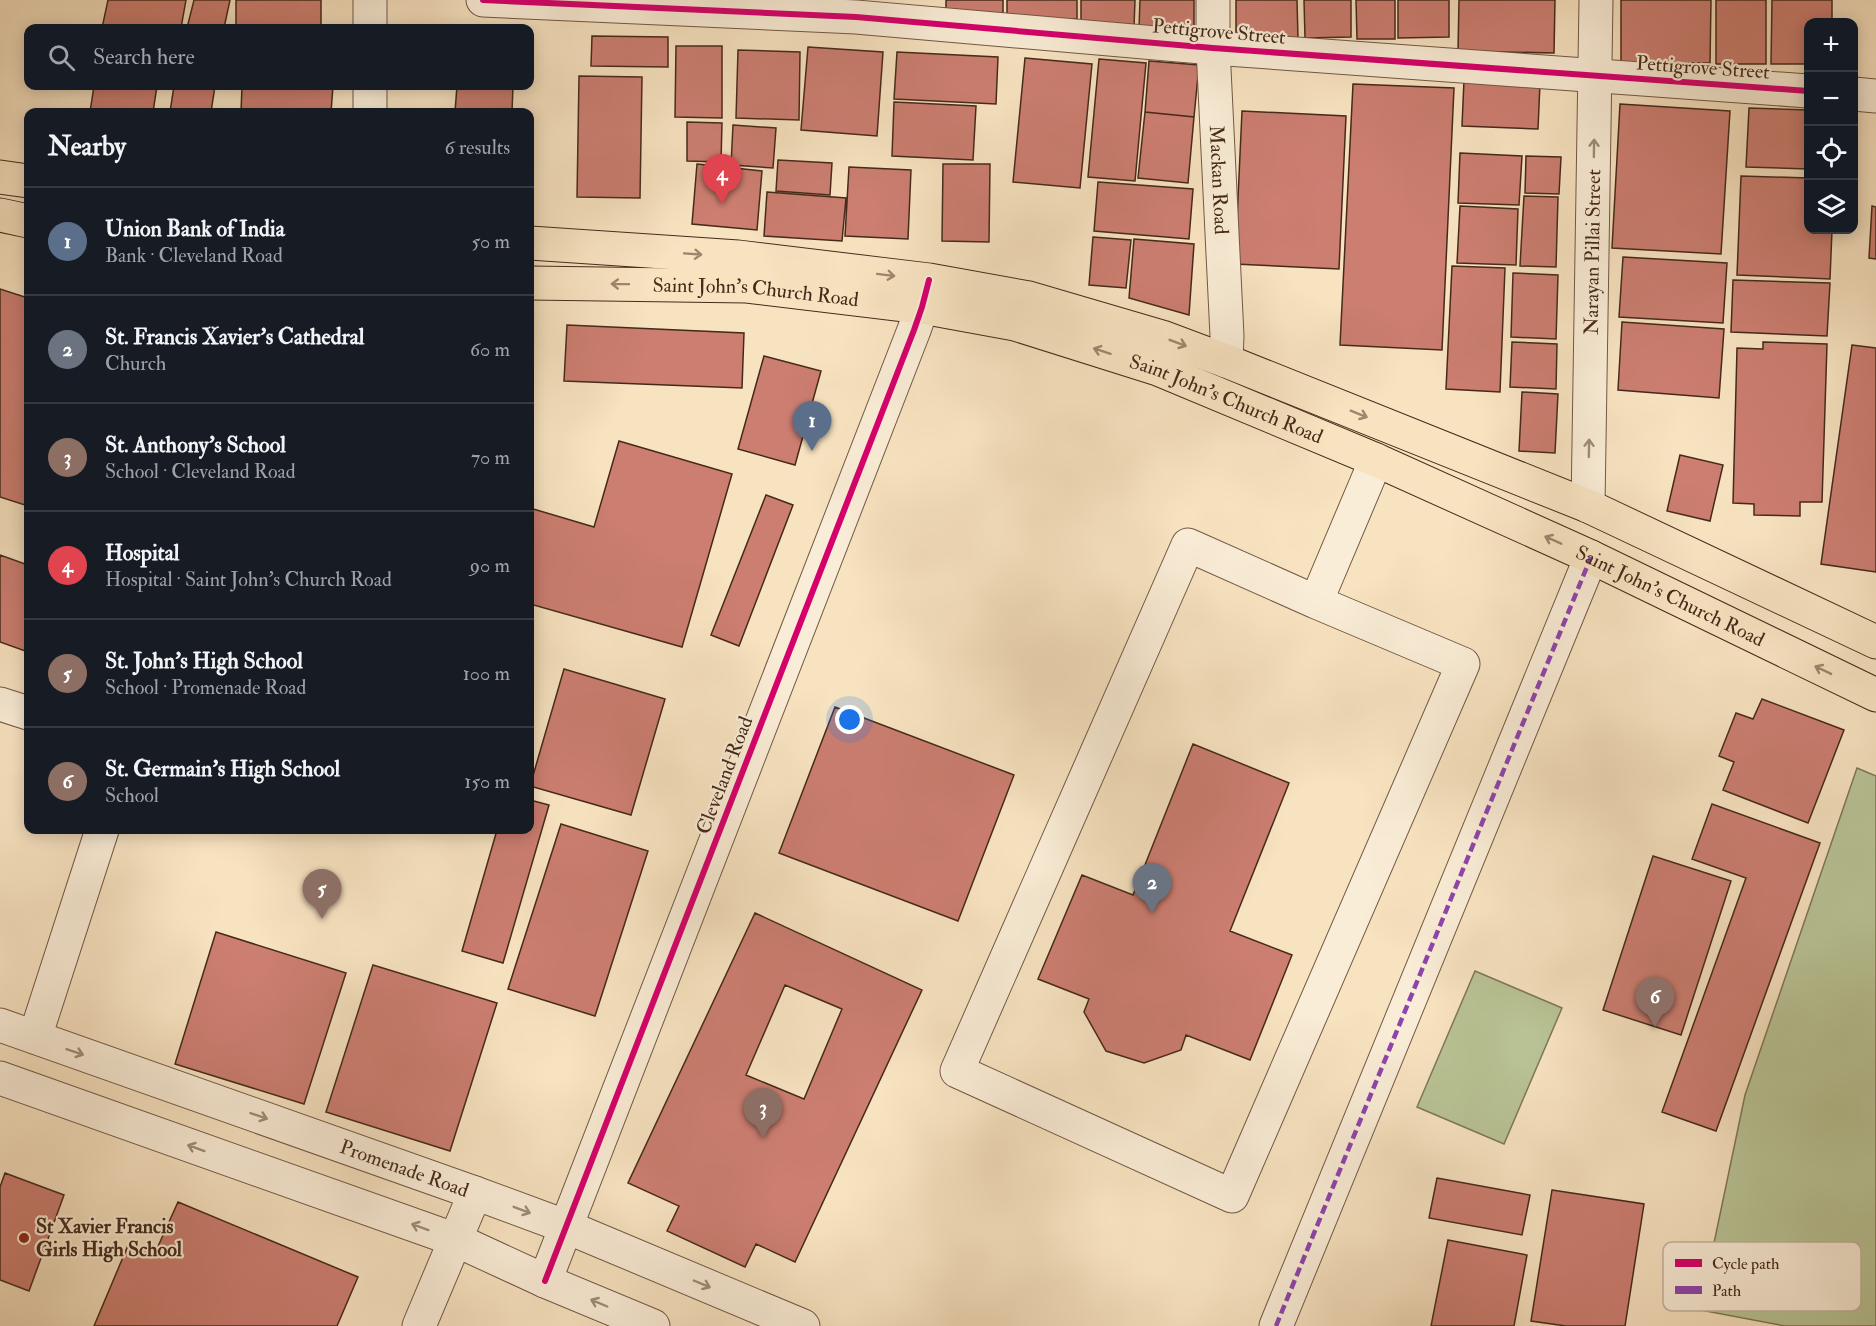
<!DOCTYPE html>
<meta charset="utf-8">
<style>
body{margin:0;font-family:"IM FELL Double Pica",serif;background:#20242c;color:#f1f3f6}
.controls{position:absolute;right:18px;top:18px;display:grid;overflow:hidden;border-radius:12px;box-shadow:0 3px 15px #0003}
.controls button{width:54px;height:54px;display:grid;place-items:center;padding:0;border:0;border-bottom:2px solid #363941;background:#171b24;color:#f1f3f6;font:30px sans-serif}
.you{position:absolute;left:850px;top:720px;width:21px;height:21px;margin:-15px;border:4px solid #fff;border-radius:50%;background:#1a73e8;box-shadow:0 0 0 9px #1a73e833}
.badge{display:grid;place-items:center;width:39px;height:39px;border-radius:50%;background:#c59692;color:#fff;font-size:20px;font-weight:700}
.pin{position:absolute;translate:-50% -50px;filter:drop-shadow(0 2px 3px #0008)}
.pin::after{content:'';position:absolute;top:32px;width:21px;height:18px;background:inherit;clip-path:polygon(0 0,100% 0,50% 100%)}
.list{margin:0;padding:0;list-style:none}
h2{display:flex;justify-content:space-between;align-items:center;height:78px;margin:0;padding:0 24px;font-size:26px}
h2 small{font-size:20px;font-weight:400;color:#9ea1a6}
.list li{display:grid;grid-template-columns:39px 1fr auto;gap:18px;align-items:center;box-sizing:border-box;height:108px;padding:0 24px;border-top:2px solid #363941}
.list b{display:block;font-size:22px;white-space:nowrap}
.list p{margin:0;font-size:20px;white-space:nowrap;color:#9ea1a6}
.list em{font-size:20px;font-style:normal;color:#9ea1a6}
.icon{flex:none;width:33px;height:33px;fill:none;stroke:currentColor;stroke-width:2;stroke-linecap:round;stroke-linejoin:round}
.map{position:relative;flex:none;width:1876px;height:1326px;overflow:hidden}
.search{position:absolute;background:#171b24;box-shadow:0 3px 15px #0003;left:24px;top:24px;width:510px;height:66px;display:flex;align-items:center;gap:15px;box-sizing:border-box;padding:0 21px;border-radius:12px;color:#9ea1a6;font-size:22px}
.panel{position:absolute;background:#171b24;box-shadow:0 3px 15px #0003;left:24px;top:108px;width:510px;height:726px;border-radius:12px}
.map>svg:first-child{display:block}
.green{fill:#b9c496;stroke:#7f7758;stroke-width:1.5}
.building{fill:#cc7e71;stroke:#452a1a;stroke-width:1.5;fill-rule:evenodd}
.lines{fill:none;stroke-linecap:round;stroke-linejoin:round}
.minor-casing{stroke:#725844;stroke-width:35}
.major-casing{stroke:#452a1a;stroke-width:35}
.minor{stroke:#faedd7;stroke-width:33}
.major{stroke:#f8e3c1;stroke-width:33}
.quiet{stroke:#8e44ad;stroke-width:4.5;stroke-dasharray:9 4.5;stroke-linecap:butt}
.cycleway-casing{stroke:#faedd7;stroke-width:10}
.cycleway{stroke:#d6006c;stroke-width:6}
.oneway{stroke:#a08c78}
.oneway2{stroke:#9e866e}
.poi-dot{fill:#8f2418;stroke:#faedd7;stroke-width:2}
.labels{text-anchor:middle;stroke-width:4.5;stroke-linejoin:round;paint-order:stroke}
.street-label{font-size:20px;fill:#452a1a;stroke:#faedd7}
.poi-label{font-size:20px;font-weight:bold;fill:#452a1a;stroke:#faedd7;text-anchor:start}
.key{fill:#faedd7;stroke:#c4b29e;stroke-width:1.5}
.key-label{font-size:16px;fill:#452a1a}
</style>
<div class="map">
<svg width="1876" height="1326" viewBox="0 0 1876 1326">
<rect width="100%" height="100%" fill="#f8e3c1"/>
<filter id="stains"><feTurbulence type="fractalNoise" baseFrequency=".00333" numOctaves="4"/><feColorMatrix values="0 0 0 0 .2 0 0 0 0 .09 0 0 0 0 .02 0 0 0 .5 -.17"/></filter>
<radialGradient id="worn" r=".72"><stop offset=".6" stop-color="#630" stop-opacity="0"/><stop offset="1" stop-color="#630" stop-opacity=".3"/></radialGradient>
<path class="green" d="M 1857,768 L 1876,776 L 1876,1326 L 1785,1326 L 1700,1310 L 1745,1095 Z
M 1475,971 L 1562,1008 L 1504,1144 L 1417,1107 Z"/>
<path class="building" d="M 108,0 L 186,0 L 181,28 L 102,28 Z
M 194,0 L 230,0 L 224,28 L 187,28 Z
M 236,0 L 321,0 L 321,28 L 236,28 Z
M 946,0 L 1003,0 L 1003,18 L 946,18 Z
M 1007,0 L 1077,0 L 1077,19 L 1007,19 Z
M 1081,0 L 1135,0 L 1134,27 L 1081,27 Z
M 1140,0 L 1194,0 L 1194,29 L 1139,29 Z
M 1236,0 L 1297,0 L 1298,39 L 1236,39 Z
M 1304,0 L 1351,0 L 1351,37 L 1305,38 Z
M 1356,0 L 1395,0 L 1395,39 L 1357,39 Z
M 1398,0 L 1449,0 L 1449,37 L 1398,38 Z
M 1459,0 L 1555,0 L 1554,53 L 1458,51 Z
M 1621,0 L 1711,0 L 1710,63 L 1621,63 Z
M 1716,0 L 1766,0 L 1766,64 L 1716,64 Z
M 1772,0 L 1832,0 L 1832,22 L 1808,22 L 1808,64 L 1771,64 Z
M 592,36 L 668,37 L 668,67 L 591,66 Z
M 676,46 L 722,46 L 722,118 L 675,117 Z
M 808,47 L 883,52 L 877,136 L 801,130 Z
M 738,50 L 800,52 L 799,120 L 736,118 Z
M 897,52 L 998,57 L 996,104 L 894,99 Z
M 1025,58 L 1092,64 L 1080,188 L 1013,182 Z
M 1099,59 L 1146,63 L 1135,181 L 1088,177 Z
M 1149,61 L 1199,65 L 1194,117 L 1145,112 Z
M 579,76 L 642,77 L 640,198 L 577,197 Z
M 1464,80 L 1540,83 L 1538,129 L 1462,126 Z
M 1353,84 L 1454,88 L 1442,350 L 1340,345 Z
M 94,86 L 157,86 L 153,112 L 90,112 Z
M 174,86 L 215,86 L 211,112 L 170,112 Z
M 242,86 L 333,86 L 331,112 L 241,112 Z
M 457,86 L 513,86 L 512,112 L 455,112 Z
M 894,102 L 976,106 L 973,160 L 892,156 Z
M 1620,104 L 1730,111 L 1721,254 L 1612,248 Z
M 1749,108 L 1808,110 L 1808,169 L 1746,167 Z
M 1242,111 L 1346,116 L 1339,269 L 1235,264 Z
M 1145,112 L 1194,117 L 1188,183 L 1138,178 Z
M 687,122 L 722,123 L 721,162 L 687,161 Z
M 733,125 L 776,128 L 773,168 L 731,165 Z
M 1460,153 L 1522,156 L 1519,205 L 1458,203 Z
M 1526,156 L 1561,157 L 1559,194 L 1525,193 Z
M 778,160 L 832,163 L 830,195 L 776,191 Z
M 697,164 L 762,171 L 757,230 L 692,224 Z
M 943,164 L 990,164 L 989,242 L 942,241 Z
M 849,167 L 911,170 L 908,239 L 845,236 Z
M 1741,176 L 1808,178 L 1808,230 L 1832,230 L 1830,279 L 1737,275 Z
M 1098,182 L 1193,189 L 1189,239 L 1094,231 Z
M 767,192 L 846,198 L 842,241 L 764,236 Z
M 1524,196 L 1558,197 L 1556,267 L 1520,266 Z
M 1460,206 L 1518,209 L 1516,265 L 1457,263 Z
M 1872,206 L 1876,207 L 1876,259 L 1869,258 Z
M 1093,237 L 1131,240 L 1126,288 L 1089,285 Z
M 1134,239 L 1194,244 L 1189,315 L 1129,298 Z
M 1623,257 L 1727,263 L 1723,323 L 1619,317 Z
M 1452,266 L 1505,268 L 1500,392 L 1446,389 Z
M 1513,273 L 1558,275 L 1556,339 L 1511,337 Z
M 1733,280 L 1830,283 L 1827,336 L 1731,332 Z
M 0,289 L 28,298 L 28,506 L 0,497 Z
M 1622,322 L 1724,329 L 1719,398 L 1618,390 Z
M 567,325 L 744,333 L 742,388 L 564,381 Z
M 1512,342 L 1557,344 L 1556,389 L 1510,387 Z
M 1763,342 L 1827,344 L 1822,502 L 1800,502 L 1800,516 L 1754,515 L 1754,504 L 1733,503 L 1737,348 L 1763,349 Z
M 1852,345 L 1876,348 L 1876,572 L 1821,564 Z
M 764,356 L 821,371 L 795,465 L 738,449 Z
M 1522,392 L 1558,394 L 1555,453 L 1519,451 Z
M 619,441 L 732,474 L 682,647 L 530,604 L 530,508 L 594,527 Z
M 1680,455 L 1723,465 L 1710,521 L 1667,511 Z
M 766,495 L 793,505 L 739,646 L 711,635 Z
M 0,555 L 28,565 L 28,652 L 0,642 Z
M 564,669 L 665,699 L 631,815 L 530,786 Z
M 1762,699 L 1844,730 L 1808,823 L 1723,790 L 1734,762 L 1719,756 L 1736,713 L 1753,719 Z
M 835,707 L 1014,775 L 958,921 L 779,853 Z
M 1193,744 L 1289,783 L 1230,931 L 1292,955 L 1250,1060 L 1186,1035 L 1181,1050 L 1144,1063 L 1106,1051 L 1084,1012 L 1089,999 L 1038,979 L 1082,875 L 1133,895 Z
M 530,800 L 549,805 L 503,963 L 462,951 L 497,830 L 530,830 Z
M 1712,804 L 1820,843 L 1716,1131 L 1662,1112 L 1746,878 L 1692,859 Z
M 561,824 L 648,851 L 595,1016 L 508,989 Z
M 1653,856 L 1731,881 L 1681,1035 L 1603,1010 Z
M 755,913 L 922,990 L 795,1262 L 756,1244 L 745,1267 L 667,1231 L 679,1206 L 628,1183 ZM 785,985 L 842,1009 L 804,1099 L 746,1075 Z
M 216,932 L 346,973 L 304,1104 L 175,1064 Z
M 373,965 L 497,1003 L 450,1151 L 326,1112 Z
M 5,1173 L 64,1195 L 29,1291 L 0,1280 L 0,1187 Z
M 1437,1178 L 1530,1195 L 1522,1235 L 1429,1218 Z
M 1552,1190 L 1644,1204 L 1625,1326 L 1566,1326 L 1531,1321 Z
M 178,1202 L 358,1277 L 337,1326 L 94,1326 L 129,1243 L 155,1253 Z
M 1448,1240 L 1527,1255 L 1514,1326 L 1431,1326 Z"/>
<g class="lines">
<defs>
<g id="minor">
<path d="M 370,0 L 370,28"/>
<path d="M 483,0 L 856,17 L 1213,48 L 1808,91"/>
<path id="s1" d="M 1213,0 L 1213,48 L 1227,336 L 1226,361"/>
<path d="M 370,86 L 370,112"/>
<path d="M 1854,94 L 1876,96"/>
<path id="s2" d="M 1588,506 L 1596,0"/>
<path d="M 1316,602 L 1188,545 L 957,1071 L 1232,1196 L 1463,664 L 1316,602 L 1376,460"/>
<path d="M 0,704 L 28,713"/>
<path id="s3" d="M 0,1025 L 475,1193 L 567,1227 L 803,1326"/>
<path d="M 35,1037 L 102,830"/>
<path d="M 0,1078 L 456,1240 L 545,1281 L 653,1326"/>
<path d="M 545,1281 L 914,330 L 922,307 L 928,281"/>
<path d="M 419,1326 L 475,1193"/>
<path d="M 1276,1326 L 1591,557"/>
</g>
<g id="major">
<path d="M 0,177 L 28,181"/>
<path d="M 0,215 L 28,221"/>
<path d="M 530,243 L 738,257 L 929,280 L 1029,298 L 1162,337 L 1226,361 L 1588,506 L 1876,642"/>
<path id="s4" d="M 530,283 L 747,286 L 922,307 L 1015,324 L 1158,369 L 1376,460 L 1591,557 L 1876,695"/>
</g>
</defs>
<use href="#minor" class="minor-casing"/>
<use href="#major" class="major-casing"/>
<use href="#minor" class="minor"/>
<use href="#major" class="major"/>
<path class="quiet" d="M 1276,1326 L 1591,557"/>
<defs>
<path id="cycleway" d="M 483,0 L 856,17 L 1213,48 L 1808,91
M 545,1281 L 914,330 L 922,307 L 929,280"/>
</defs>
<use href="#cycleway" class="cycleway-casing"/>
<use href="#cycleway" class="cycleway"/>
</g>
<defs><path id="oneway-shaft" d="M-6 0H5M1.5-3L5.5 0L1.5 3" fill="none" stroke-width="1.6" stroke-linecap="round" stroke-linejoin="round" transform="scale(1.5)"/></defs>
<g class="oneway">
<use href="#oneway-shaft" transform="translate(1594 148) rotate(-89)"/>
<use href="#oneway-shaft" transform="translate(1589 448) rotate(-89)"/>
<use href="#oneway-shaft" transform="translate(75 1052) rotate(19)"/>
<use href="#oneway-shaft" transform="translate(259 1116) rotate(19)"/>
<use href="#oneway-shaft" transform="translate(196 1148) rotate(-160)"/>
<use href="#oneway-shaft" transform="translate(522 1210) rotate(21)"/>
<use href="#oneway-shaft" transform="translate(420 1227) rotate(-160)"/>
<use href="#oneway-shaft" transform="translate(702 1284) rotate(23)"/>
<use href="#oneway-shaft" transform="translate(599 1303) rotate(-157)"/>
</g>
<g class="oneway2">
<use href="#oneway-shaft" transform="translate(693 254) rotate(4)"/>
<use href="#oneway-shaft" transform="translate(886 275) rotate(7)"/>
<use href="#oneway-shaft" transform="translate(620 284) rotate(-179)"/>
<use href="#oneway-shaft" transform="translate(1178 343) rotate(21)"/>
<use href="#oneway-shaft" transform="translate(1102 351) rotate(-162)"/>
<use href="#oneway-shaft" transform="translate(1359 414) rotate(22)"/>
<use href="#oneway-shaft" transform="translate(1553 540) rotate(-156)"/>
<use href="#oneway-shaft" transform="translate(1823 670) rotate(-154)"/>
</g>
<circle class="poi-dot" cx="24" cy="1238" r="6"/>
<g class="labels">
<g class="street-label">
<text transform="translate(1219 31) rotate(5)" y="7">Pettigrove Street</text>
<text transform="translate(1703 67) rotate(4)" y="7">Pettigrove Street</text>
<text dy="7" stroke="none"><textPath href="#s1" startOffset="180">Mackan Road</textPath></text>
<text dy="7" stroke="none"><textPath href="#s2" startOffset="254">Narayan Pillai Street</textPath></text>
<text dy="7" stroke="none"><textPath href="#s4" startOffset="226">Saint John's Church Road</textPath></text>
<text dy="7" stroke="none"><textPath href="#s4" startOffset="712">Saint John's Church Road</textPath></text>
<text dy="7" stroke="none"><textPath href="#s4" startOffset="1198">Saint John's Church Road</textPath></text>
<text transform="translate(724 775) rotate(-69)" y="7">Cleveland Road</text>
<text dy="7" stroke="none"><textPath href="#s3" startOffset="429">Promenade Road</textPath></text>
</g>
<g class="poi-label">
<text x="36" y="1233">St Xavier Francis<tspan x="36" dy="23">Girls High School</tspan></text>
</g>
</g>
<rect x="1663" y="1242" width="198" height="69" rx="9" class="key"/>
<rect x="1675" y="1259" width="27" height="8" fill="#d6006c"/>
<rect x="1675" y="1286" width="27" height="8" fill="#8e44ad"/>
<g class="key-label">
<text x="1712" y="1269">Cycle path</text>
<text x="1712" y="1296">Path</text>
</g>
<rect width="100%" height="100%" filter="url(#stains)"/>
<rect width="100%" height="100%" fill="url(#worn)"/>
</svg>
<div class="controls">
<button>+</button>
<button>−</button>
<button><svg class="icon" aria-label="locate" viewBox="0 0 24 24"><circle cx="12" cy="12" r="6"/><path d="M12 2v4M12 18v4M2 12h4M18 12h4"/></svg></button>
<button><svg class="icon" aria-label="layers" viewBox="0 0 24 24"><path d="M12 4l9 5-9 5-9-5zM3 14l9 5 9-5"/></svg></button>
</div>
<div class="you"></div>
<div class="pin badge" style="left:812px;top:451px;background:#5c6f8a">1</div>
<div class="pin badge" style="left:1152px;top:913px;background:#6b7280">2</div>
<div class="pin badge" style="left:763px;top:1138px;background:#8d6e63">3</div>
<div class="pin badge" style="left:722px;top:204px;background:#e0444e">4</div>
<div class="pin badge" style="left:322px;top:919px;background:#8d6e63">5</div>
<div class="pin badge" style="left:1655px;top:1027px;background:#8d6e63">6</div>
<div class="search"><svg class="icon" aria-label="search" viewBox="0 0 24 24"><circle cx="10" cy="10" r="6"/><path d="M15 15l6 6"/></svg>Search here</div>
<section class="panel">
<h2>Nearby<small>6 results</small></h2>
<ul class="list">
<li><span class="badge" style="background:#5c6f8a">1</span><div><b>Union Bank of India</b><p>Bank · Cleveland Road</p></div><em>50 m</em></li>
<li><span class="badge" style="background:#6b7280">2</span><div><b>St. Francis Xavier's Cathedral</b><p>Church</p></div><em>60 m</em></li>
<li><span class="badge" style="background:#8d6e63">3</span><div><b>St. Anthony's School</b><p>School · Cleveland Road</p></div><em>70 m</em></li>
<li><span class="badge" style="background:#e0444e">4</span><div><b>Hospital</b><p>Hospital · Saint John's Church Road</p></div><em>90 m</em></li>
<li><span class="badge" style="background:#8d6e63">5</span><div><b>St. John's High School</b><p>School · Promenade Road</p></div><em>100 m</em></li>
<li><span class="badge" style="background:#8d6e63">6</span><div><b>St. Germain's High School</b><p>School</p></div><em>150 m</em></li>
</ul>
</section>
</div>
